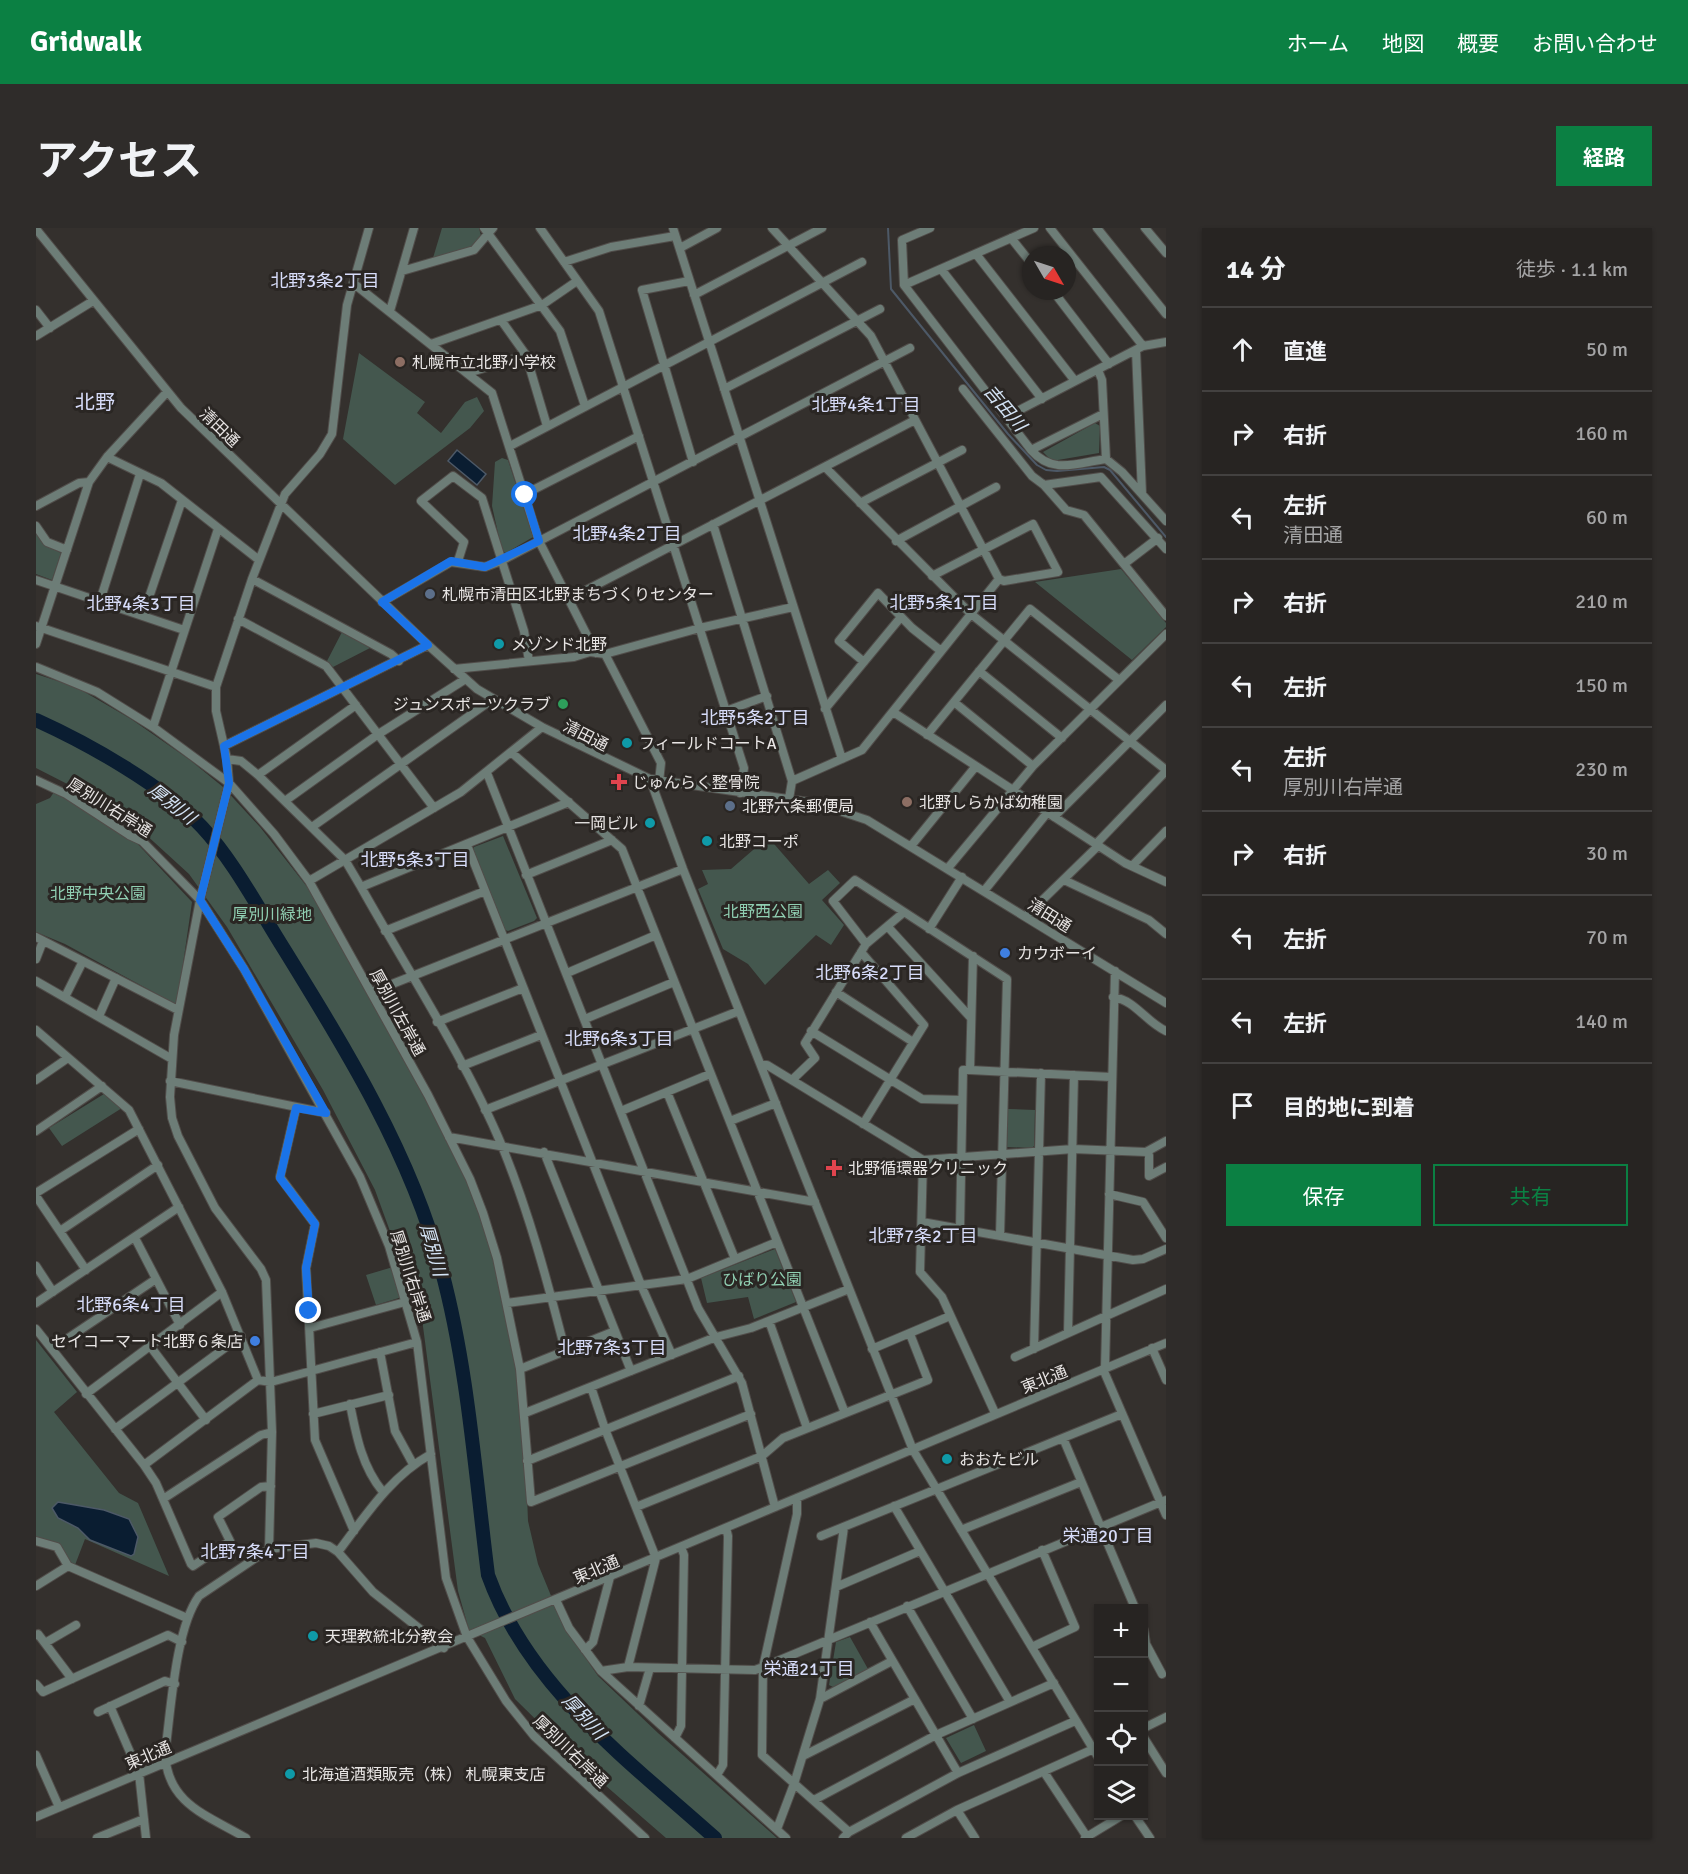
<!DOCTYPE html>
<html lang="ja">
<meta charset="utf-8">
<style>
body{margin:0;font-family:Signika,"Noto Sans JP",sans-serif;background:#2f2c2a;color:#f1f3f6}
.controls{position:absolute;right:18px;bottom:18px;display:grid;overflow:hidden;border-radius:0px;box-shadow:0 2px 4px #0004}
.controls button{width:54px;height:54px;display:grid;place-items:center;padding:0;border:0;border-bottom:2px solid #434140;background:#272422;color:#f1f3f6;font:30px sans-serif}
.compass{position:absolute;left:986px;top:18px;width:54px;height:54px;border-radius:50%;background:#272422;box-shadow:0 2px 4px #0004;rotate:129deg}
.stop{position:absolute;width:18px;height:18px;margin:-14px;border:4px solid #1a73e8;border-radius:50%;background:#fff}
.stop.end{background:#1a73e8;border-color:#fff;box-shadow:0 2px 6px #0008}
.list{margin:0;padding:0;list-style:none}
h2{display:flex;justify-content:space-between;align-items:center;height:78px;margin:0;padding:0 24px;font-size:26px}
h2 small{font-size:20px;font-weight:400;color:#a4a4a5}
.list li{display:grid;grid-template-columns:39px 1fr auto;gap:18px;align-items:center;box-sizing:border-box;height:84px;padding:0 24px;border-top:2px solid #434140}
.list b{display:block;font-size:22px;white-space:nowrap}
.list p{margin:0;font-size:20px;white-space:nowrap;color:#a4a4a5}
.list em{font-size:20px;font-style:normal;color:#a4a4a5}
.actions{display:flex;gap:12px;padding:18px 24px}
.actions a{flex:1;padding:14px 0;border:2px solid #0b8043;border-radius:0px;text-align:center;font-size:21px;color:#0b8043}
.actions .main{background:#0b8043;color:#fff}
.icon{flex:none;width:33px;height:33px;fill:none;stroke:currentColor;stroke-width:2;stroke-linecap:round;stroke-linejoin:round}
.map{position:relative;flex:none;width:1130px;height:1610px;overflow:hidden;border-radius:0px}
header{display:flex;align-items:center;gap:36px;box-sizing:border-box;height:84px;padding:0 30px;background:#0b8043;color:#fff}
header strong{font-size:28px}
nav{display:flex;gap:33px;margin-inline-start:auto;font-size:21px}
.intro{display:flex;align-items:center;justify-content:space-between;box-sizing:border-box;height:144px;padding:0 36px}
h1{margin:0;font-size:42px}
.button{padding:15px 27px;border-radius:0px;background:#0b8043;color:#fff;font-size:21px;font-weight:700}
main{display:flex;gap:36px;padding:0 36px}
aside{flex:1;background:#272422;border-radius:0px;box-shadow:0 2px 4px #0004}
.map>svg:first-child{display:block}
.green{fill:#44574e}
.water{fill:#0a1d31;stroke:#4d5967;stroke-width:1.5}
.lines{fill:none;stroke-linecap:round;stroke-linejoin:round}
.stream{stroke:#4d5967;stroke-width:2}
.river{stroke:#0a1d31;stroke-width:14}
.minor-casing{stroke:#514d4a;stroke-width:10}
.minor{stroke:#6d7d77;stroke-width:8}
.route{stroke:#1a73e8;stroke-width:8}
.education-dot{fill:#8d6e63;stroke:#2a2623;stroke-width:2}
.service-dot{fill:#5c6f8a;stroke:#2a2623;stroke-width:2}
.culture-dot{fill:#0f9aa8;stroke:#2a2623;stroke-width:2}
.leisure-dot{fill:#2e9e5b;stroke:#2a2623;stroke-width:2}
.health-dot{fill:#e0444e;stroke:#2a2623;stroke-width:2}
.shop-dot{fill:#3f7fe0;stroke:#2a2623;stroke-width:2}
.labels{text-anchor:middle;stroke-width:6;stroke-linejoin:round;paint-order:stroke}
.poi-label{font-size:16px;fill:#e8e5e4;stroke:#2a2623;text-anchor:start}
.street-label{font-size:16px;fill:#e8e5e4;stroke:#2a2623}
.park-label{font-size:16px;fill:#90cfb2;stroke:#2a2623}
.neighbourhood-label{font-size:18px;fill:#d7dcf9;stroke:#2a2623}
.water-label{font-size:18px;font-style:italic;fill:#d5e5f7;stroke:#2a2623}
.quarter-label{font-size:20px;fill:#d7dcf9;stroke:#2a2623}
</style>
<header>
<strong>Gridwalk</strong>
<nav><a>ホーム</a><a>地図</a><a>概要</a><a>お問い合わせ</a></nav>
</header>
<div class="intro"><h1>アクセス</h1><a class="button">経路</a></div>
<main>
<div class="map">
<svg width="1130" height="1610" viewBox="0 0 1130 1610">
<rect width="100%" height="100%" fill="#34302d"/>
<path class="green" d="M 406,0 L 443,0 L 445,8 L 436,19 L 397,30 Z
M 323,125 L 389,174 L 381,185 L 405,205 L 429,174 L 441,169 L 448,183 L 434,200 L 359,257 L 307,211 Z
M 1059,195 L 1064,198 L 1063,225 L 1016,233 L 1007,224 Z
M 466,230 L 472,232 L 497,309 L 470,325 L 466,323 L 456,278 L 459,234 Z
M 0,304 L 9,317 L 25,325 L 16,352 L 0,346 Z
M 1085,341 L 1130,395 L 1130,399 L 1096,432 L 999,354 Z
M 306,404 L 334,420 L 297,439 L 291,433 Z
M 0,446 L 40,459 L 95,491 L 154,532 L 187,559 L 224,599 L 272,660 L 403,896 L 426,941 L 451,1007 L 482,1136 L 488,1193 L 492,1293 L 502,1336 L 527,1397 L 562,1448 L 622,1505 L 741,1610 L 630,1610 L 547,1538 L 479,1471 L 449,1410 L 433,1402 L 422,1363 L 386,1091 L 339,962 L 287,862 L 191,699 L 153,646 L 107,604 L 45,563 L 0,540 Z
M 18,564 L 97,611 L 156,674 L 141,777 L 29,716 L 0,704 L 0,576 L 14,570 Z
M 467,608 L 501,690 L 498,693 L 472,703 L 469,702 L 437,622 L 438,619 Z
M 732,609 L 773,656 L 792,642 L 804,655 L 786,672 L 808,697 L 795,717 L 780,707 L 729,757 L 712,736 L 687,721 L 662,661 L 672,656 L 666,642 L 695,641 Z
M 68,866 L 86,880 L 26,918 L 13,900 Z
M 972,881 L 999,882 L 998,918 L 996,920 L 971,919 Z
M 739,1021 L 760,1074 L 718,1091 L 712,1069 L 671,1075 L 665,1050 Z
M 357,1039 L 366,1069 L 340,1077 L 330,1047 Z
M 0,1112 L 41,1164 L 18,1184 L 83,1265 L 102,1275 L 133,1348 L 49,1311 L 39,1337 L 34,1335 L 22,1317 L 0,1310 Z
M 814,1409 L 832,1441 L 797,1459 L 793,1457 L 800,1414 Z
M 938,1497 L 950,1523 L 925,1535 L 910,1510 Z"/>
<path class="water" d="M 421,222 L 450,246 L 441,257 L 412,233 Z
M 22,1274 L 68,1282 L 93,1291 L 102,1309 L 98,1326 L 95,1328 L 54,1312 L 42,1300 L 22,1290 L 16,1280 Z"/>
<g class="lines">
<path class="stream" d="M 852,0 L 855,61 L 972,206 L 1001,237 L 1010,242 L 1021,243 L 1068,239 L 1074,242 L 1130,309"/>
<path class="river" d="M 0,492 C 51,515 128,558 166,599 C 196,631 220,676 243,713 C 306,815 374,923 405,1040 C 432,1139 439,1245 452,1347 C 492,1459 593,1533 679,1610"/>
<defs>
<path id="minor" d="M 448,0 L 524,103 L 549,178
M 504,0 L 563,83 L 708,540 L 704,565
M 637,0 L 806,531
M 736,0 L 835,108 L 963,351 L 826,522 L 756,553 L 753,571
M 894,0 L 866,12 L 868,57 L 995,222 C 1017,247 1040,235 1070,231 L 1086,244 L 1130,293
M 1014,0 L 1107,118
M 1061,0 L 1130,86
M 1109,0 L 1130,25
M 0,1 L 145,180 L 392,417 L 441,461 L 506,499 L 614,551 L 780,575 L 831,592 L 1130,775
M 975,10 L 995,35
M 644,20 L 681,0
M 940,26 L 1039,153
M 528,34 L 575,19 L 639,8
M 905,41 L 1006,171
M 366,43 L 438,22 L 457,0
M 653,53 L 606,62 L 657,234
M 317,55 L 456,165 L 503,313 L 560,425
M 868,57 L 998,0
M 1017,63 L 1073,136
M 658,67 L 786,0
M 0,82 L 14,100
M 354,83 L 378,0
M 465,92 L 490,127 L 511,198
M 0,108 L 57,73
M 395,116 L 506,77 L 541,53
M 1100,122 L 1106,266
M 1062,142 L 1066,152 L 1070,231
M 432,145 L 490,127
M 688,161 L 844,81
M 927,161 L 996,248 L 1008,257 L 1030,282 L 1048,287 L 1130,388
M 970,189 L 1107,118 L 1130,114
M 474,218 L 826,34
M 995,222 L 1067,186
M 71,229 L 125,255 L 223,332
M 789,239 L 935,386 L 1130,542
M 1008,257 L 1065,249 L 1130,321
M 489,266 L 603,208
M 824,275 L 926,222
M 0,278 L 43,255 L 53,254
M 677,296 L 756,553
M 0,298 L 11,314 L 31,322
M 860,313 L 960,259
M 422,333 L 428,314 L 385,273 L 417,248 L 446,270 L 488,403 L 493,433
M 1088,336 L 1122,310
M 896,348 L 997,296 L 1022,344 L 968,353 L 963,351
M 216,351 L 355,426 L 363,433
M 0,352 L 148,402
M 533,371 L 879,192
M 64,373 L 104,246
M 346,374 L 415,334 L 449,339 L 465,333 L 874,120
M 107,387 L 146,272
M 202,391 L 290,438 L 398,580
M 0,398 L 180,459
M 0,416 L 53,254 L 71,229 L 131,164
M 569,426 L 625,535 L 623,554
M 828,434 L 803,413 L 842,365 L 876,400 L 905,423
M 0,439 L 61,464 L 117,499 L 193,555 L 238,606 L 273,653 L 392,867 L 434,951 L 447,985 L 461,1030 L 484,1141 L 495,1274 L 715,1186
M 418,441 L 538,429 L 554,424 L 569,426 L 664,400 L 757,379
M 943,443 L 1026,510
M 918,474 L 997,538
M 789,481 L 865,389
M 690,483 L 731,468
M 857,484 L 1089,635 L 1130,654
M 117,499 L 182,301
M 891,507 L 994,381 L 1083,452
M 188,518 L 392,417
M 476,525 L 586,621 L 809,1185
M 191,531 L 205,533 L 222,547 L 309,632 L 325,659 C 372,743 429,830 466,918 C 493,984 511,1052 529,1122
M 451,545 L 662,1080 L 706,1155 L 739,1279
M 222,547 L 320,477
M 614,551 L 647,641 L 877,1222 L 1062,1529
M 0,552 L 30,566 L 93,607 L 106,613 L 164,672 L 208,741 L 324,949 L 353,1018 L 381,1114 L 410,1350 L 431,1409 L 470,1473 L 498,1508 L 609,1610
M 249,573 L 341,507 L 428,452
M 1018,589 L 1130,477
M 276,599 L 457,471
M 1060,616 L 1130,543
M 431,617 L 605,1057 L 636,1127
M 875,618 L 940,538
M 1096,638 L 1130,603
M 912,640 L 997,538 L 1130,406
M 490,647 L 576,612
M 1028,652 L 1113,692 L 1130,706
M 273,653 L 425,564 L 506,499
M 325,659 L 533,574
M 948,663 L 1011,585
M 990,688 L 1063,617
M 852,699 L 935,790
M 893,701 L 926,649
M 349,703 L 449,663
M 0,709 L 142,782
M 830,716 L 797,673 L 819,652 L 971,751 L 964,1008
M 825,724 L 888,797 L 827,896
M 0,731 L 7,713
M 531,745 L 620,707
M 0,753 L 136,831
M 336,764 L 647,641
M 800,764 L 877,814
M 29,769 L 47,733
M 1077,769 C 1099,772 1110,794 1130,803
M 63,788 L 80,750
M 549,791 L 638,754
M 401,794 L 487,760
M 0,802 L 93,882 L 186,1064 L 222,1152 L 235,1154 L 381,1114
M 775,803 L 886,871 L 926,872
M 725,837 L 731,837 L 887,932 L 1037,921 L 1110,924 L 1130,913
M 426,838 L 505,807
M 934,842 L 1075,849
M 0,852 L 32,830
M 756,852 L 779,830 L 769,815 L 830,716 L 867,685
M 134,853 L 290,885
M 631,864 L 699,1031
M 260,880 L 244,949 L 279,996 L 270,1040 L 279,1212 L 318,1303
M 449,882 L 703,783
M 585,883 L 674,846
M 694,893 L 740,875
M 0,903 L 66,858
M 413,909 L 779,974
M 508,924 L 595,1143
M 1110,924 L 1113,927 L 1113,948 L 1130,939
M 887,932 L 884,1044 L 906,1069 L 959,1185
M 0,965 L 103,901
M 1073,966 L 1107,974 L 1130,1010
M 0,968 L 50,1042
M 886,994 L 1097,1032 L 1107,1031 L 1130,1021
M 924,1000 L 927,842 L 934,842 L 937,728
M 24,1003 L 122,937
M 99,1010 L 144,1097
M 0,1038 L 17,1064
M 0,1075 L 143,979
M 471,1075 L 651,1051 L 741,1014
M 733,1093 L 771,1200
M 274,1100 L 369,1074
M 0,1101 L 108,1237 L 120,1255 L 155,1336 L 157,1338 L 194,1313 L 182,1289 L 225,1259 L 235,1258
M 1032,1105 L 1038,847
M 114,1118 L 170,1192
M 1116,1120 L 1130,1152
M 16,1121 L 120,1051
M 836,1121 L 914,1088
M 998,1121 L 1005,845
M 344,1124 L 359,1203 L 377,1236
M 979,1129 L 1130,1061
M 1069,1140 L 1079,743
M 484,1141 L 579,1103
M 1067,1141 L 1130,1287
M 555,1159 L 569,1201 L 620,1330 L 592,1439
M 50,1166 L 186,1064
M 314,1176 C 320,1207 326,1239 347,1264
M 489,1185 L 680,1109 L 715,1100 L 813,1061
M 277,1186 L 353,1167
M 79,1201 L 205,1108
M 1027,1210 L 1099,1380
M 491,1233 L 703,1148
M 108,1237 L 222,1152
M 761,1270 L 761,1286 L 727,1439 L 1130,1272
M 127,1271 L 225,1207 L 236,1204
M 858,1278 L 974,1474
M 600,1279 L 726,1228 L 747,1210 L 892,1152 L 874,1106
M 925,1302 L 1045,1254
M 785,1308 L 1086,1186
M 0,1313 L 21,1319 L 32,1338 L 151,1390
M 233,1321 L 236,1204 L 230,1052 L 225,1041 L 179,980 L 142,908 L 136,890 L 134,869 L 138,807 L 164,672 L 193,555 L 191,531 L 180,483 L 180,459 L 216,351 L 249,266 L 284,226 L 296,206 L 311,77 L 333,0
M 302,1324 C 330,1287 354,1249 395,1226
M 0,1358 L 32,1338
M 800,1359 L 884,1323
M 520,1372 L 533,1400 L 565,1443 L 750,1610
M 871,1378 L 937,1491
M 834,1394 L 922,1545
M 1108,1402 L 1110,1416 L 1126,1446
M 0,1407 L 2,1406 L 36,1451
M 9,1415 L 40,1397
M 996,1419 L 1039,1399 L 1006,1322
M 549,1422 L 557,1414 L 574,1349
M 565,1443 L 592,1439 L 719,1442 L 727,1439 L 726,1527 L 813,1604
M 0,1456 L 7,1464 L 132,1407 L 146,1414
M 784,1471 L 856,1433
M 74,1478 L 103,1545 L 110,1610
M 603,1478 L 614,1440
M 62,1484 L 129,1453 L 139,1456
M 1108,1500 L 1130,1489
M 639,1510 L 645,1498 L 648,1327 L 645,1319
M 1108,1510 L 1130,1545
M 0,1527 L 23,1579
M 767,1528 L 879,1471
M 1008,1544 L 1051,1609
M 681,1547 L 687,1537 L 692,1308 L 690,1300
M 778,1572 L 900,1507 L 1018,1455
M 921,1582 L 939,1610
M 1099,1588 L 1114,1610
M 0,1589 L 1130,1115
M 741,1601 L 758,1556 L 784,1471 L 808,1299
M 61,1610 L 108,1591
M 210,1610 C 171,1587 131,1576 129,1525 C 135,1483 139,1401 163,1368 L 233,1321 L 280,1315 L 293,1318 L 302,1324 L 337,1364 L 408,1420
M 807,1610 L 813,1604 L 922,1545 L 1039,1493
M 870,1610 L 921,1582 L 1062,1519
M 1049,1610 L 1085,1588"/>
</defs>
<use href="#minor" class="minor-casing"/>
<use href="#minor" class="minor"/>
</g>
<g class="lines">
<path class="route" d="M 273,1083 L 270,1040 L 279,996 L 244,950 L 260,880 L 290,885 L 208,741 L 164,672 L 193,555 L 188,518 L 392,417 L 346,374 L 415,333 L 449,339 L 503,313 L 489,267"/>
</g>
<g class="education-dot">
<circle cx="364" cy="134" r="6"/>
<circle cx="871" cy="574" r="6"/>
</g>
<g class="service-dot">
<circle cx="394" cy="366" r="6"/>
<circle cx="694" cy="578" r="6"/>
</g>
<g class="culture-dot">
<circle cx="463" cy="416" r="6"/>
<circle cx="591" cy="515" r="6"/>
<circle cx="614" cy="595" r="6"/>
<circle cx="671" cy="613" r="6"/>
<circle cx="911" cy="1231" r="6"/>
<circle cx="277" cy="1408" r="6"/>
<circle cx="254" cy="1546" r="6"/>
</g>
<circle class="leisure-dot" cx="527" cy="476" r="6"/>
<g class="health-dot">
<path d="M580 545h6v6h6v6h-6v6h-6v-6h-6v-6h6z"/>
<path d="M795 931h6v6h6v6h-6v6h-6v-6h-6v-6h6z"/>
</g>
<g class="shop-dot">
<circle cx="969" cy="725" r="6"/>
<circle cx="219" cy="1113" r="6"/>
</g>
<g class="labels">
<g class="poi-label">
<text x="376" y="140">札幌市立北野小学校</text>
<text x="406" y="372">札幌市清田区北野まちづくりセンター</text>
<text x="475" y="422">メゾンド北野</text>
<text x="515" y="482" text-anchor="end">ジュンスポーツクラブ</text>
<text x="603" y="521">フィールドコートA</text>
<text x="596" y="560">じゅんらく整骨院</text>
<text x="883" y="580">北野しらかば幼稚園</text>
<text x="706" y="584">北野六条郵便局</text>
<text x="602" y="601" text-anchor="end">一岡ビル</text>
<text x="683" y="619">北野コーポ</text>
<text x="981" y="731">カウボーイ</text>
<text x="812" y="946">北野循環器クリニック</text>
<text x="207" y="1119" text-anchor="end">セイコーマート北野６条店</text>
<text x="923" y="1237">おおたビル</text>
<text x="289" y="1414">天理教統北分教会</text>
<text x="266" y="1552">北海道酒類販売（株） 札幌東支店</text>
</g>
<g class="street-label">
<text transform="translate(184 199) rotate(44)" y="6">清田通</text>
<text transform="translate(550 507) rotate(27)" y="6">清田通</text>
<text transform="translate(74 579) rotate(32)" y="6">厚別川右岸通</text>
<text transform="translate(1014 687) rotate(32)" y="6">清田通</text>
<text transform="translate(362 784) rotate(61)" y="6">厚別川左岸通</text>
<text transform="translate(375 1048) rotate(72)" y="6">厚別川右岸通</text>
<text transform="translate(1008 1151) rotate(-22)" y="6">東北通</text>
<text transform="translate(560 1341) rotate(-23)" y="6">東北通</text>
<text transform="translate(535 1523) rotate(44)" y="6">厚別川右岸通</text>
<text transform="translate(112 1527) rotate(-23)" y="6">東北通</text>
</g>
<g class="park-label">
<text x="62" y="671">北野中央公園</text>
<text x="727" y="689">北野西公園</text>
<text x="236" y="692">厚別川緑地</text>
<text x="726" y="1057">ひばり公園</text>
</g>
<g class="neighbourhood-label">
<text x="289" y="59">北野3条2丁目</text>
<text x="830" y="183">北野4条1丁目</text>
<text x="591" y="312">北野4条2丁目</text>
<text x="908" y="381">北野5条1丁目</text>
<text x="105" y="382">北野4条3丁目</text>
<text x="719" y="496">北野5条2丁目</text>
<text x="379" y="638">北野5条3丁目</text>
<text x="834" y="751">北野6条2丁目</text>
<text x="583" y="817">北野6条3丁目</text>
<text x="887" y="1014">北野7条2丁目</text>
<text x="95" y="1083">北野6条4丁目</text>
<text x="576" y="1126">北野7条3丁目</text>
<text x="1072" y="1314">栄通20丁目</text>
<text x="219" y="1330">北野7条4丁目</text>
<text x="773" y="1447">栄通21丁目</text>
</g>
<g class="water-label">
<text transform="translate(969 180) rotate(50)" y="6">吉田川</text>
<text transform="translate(136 576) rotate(38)" y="6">厚別川</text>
<text transform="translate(397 1022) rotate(74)" y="6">厚別川</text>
<text transform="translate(548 1489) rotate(47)" y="6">厚別川</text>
</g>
<g class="quarter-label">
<text x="59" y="181">北野</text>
</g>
</g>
</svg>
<div class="controls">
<button>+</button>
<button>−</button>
<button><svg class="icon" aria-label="locate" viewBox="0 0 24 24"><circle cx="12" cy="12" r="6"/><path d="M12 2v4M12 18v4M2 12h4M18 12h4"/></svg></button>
<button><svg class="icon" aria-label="layers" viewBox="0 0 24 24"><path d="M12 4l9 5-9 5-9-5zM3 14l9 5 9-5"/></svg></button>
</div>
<svg class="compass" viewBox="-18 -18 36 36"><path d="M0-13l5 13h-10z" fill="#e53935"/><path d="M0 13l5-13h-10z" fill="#a4a4a5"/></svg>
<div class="stop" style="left:489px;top:267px"></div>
<div class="stop end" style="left:273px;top:1083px"></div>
</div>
<aside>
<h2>14 分<small>徒歩 · 1.1 km</small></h2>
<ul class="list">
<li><svg class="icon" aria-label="ahead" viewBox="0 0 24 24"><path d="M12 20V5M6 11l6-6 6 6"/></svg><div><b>直進</b></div><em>50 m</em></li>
<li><svg class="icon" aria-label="right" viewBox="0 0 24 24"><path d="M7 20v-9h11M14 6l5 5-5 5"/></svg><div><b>右折</b></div><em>160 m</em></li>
<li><svg class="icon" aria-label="left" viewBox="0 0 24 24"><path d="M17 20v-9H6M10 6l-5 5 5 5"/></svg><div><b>左折</b><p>清田通</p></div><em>60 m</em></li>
<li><svg class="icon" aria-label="right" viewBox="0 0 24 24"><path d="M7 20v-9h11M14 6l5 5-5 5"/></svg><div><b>右折</b></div><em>210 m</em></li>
<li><svg class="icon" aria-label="left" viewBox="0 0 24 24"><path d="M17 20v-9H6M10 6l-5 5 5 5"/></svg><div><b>左折</b></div><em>150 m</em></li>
<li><svg class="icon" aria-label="left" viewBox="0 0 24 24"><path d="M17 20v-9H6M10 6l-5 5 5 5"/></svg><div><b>左折</b><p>厚別川右岸通</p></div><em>230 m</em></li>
<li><svg class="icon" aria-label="right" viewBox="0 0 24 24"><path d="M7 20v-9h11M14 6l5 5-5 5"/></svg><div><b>右折</b></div><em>30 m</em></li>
<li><svg class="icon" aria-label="left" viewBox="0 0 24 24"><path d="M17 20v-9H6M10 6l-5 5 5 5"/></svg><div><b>左折</b></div><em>70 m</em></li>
<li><svg class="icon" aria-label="left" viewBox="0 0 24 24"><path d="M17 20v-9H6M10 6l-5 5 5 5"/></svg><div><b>左折</b></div><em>140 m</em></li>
<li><svg class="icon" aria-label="arrive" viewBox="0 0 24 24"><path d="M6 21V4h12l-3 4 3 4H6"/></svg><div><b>目的地に到着</b></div></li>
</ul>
<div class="actions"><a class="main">保存</a><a>共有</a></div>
</aside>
</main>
